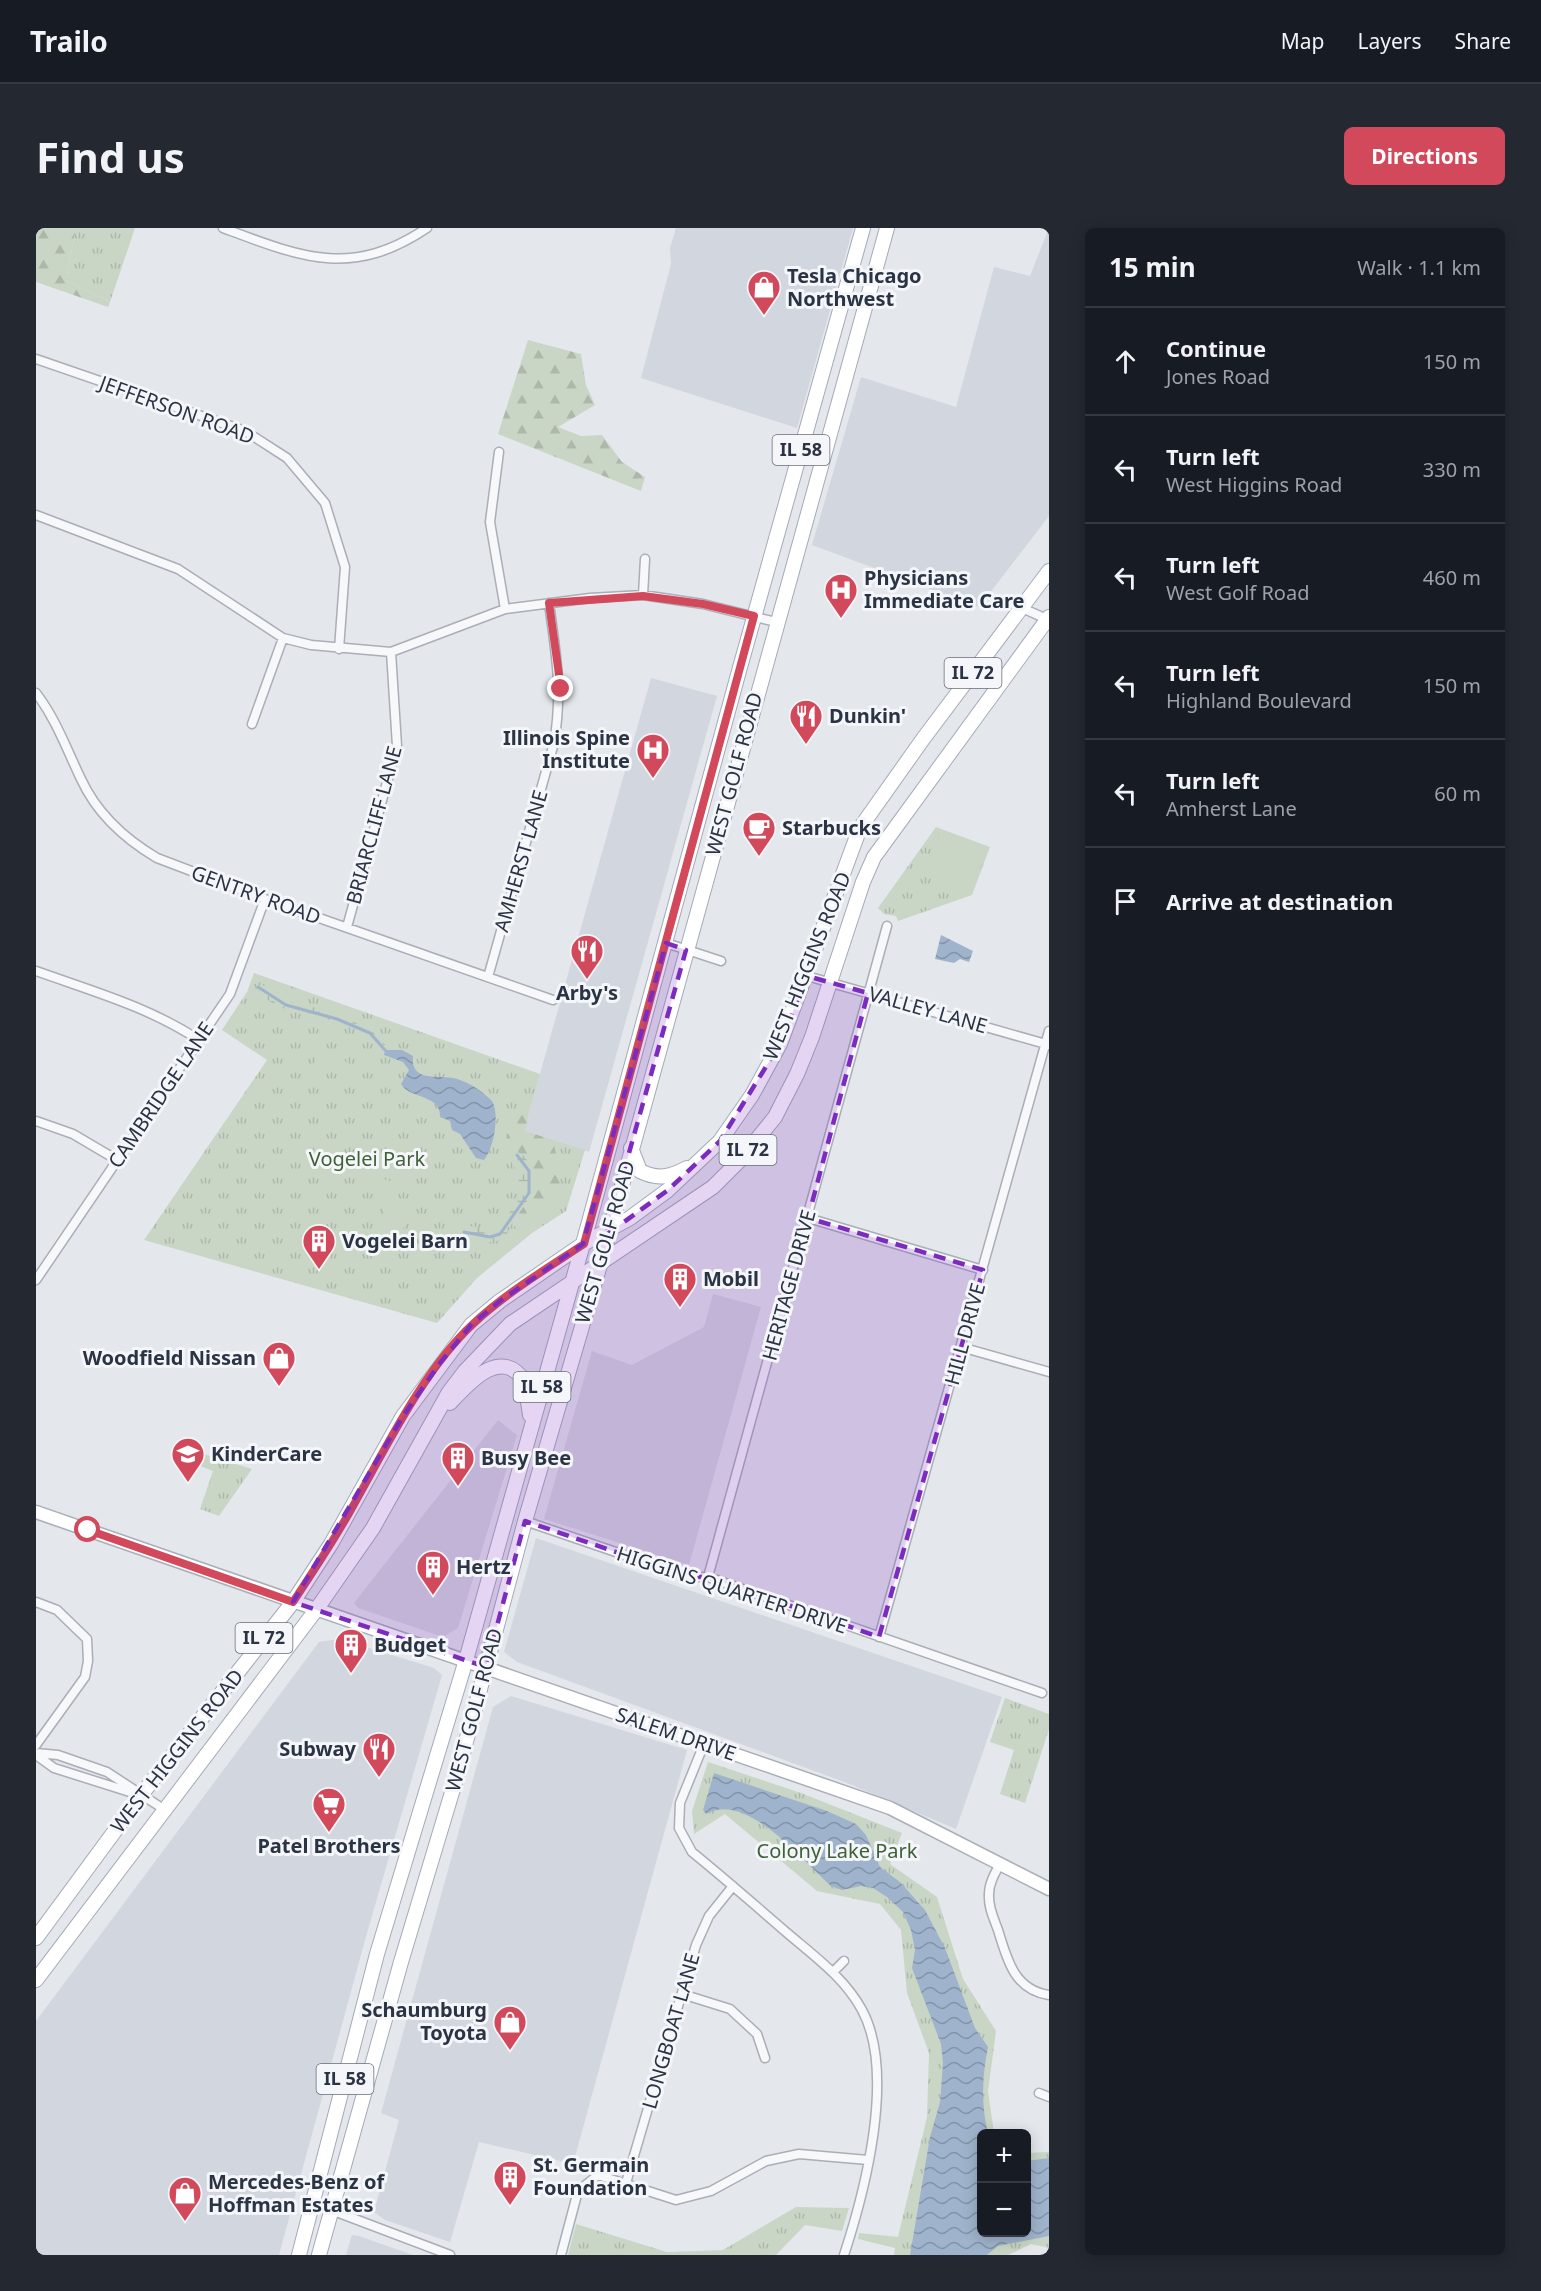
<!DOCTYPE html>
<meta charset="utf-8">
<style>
body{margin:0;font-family:"Noto Sans",sans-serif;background:#242831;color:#f1f3f6}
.controls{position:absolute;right:18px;bottom:18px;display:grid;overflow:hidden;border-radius:9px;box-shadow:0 3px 15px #0003}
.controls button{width:54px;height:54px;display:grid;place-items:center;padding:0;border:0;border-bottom:2px solid #363941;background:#171b24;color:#f1f3f6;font:30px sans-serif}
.stop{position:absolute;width:18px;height:18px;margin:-14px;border:4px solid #d1495b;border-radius:50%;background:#fff}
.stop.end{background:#d1495b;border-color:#fff;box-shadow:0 2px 6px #0008}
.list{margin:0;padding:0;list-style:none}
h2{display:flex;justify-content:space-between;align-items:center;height:78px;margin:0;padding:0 24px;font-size:26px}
h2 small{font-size:20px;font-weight:400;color:#9ea1a6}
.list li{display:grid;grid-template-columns:39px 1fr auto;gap:18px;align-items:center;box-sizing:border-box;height:108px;padding:0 24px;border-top:2px solid #363941}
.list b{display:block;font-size:22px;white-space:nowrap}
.list p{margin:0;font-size:20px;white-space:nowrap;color:#9ea1a6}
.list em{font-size:20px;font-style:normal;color:#9ea1a6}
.icon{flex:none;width:33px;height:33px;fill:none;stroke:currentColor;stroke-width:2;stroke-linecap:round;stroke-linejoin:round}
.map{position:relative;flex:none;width:1013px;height:2027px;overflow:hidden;border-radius:9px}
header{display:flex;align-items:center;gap:36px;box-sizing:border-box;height:84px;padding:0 30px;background:#171b24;border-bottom:2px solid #363941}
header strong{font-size:28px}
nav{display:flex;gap:33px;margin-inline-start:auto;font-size:21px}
.intro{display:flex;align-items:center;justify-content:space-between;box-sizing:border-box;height:144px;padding:0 36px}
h1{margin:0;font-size:42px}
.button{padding:15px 27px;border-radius:9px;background:#d1495b;color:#fff;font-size:21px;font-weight:700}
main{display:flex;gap:36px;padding:0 36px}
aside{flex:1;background:#171b24;border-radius:9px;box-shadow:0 3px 15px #0003}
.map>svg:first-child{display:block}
.built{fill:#d2d6de}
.grass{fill:url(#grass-tufts)}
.forest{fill:url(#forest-firs)}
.wetland{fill:url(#wetland-marsh)}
.garden{fill:#c9d6c5}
.water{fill:url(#water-waves)}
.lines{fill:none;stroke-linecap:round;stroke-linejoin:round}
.stream{stroke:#9fb4cc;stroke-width:3}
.street-casing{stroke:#a9aeb7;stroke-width:11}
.secondary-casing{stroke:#a9aeb7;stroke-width:15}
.primary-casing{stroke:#a3abb8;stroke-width:16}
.street{stroke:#f7f8fa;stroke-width:8}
.secondary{stroke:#fff;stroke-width:12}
.primary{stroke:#fff;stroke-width:14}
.route{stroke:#d1495b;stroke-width:8}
.marked{fill:#7b2cbf;fill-opacity:0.2;stroke:#7b2cbf;stroke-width:4.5;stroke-dasharray:12 8;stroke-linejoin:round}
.labels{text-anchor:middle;stroke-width:6;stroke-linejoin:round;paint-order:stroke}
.shield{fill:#f4f6f9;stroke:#676e7b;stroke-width:1.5}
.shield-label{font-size:18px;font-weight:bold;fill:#2b3445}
.poi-label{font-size:20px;font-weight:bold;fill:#2b3445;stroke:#f4f6f9;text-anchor:start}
.street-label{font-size:20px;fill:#2b3445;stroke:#f4f6f9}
.park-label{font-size:20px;fill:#3f6138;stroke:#f4f6f9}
</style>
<header>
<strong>Trailo</strong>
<nav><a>Map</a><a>Layers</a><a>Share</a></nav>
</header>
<div class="intro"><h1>Find us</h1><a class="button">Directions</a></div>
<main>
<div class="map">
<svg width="1013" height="2027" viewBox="0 0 1013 2027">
<defs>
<pattern id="grass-tufts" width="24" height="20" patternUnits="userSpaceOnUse" patternTransform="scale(1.5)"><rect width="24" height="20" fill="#c9d6c5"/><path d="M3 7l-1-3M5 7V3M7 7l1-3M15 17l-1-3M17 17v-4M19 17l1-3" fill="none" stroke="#adb8ab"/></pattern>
<pattern id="forest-firs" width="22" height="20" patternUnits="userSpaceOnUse" patternTransform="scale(1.5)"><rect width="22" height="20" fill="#c9d6c5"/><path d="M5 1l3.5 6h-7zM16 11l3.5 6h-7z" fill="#adb8ab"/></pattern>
<pattern id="wetland-marsh" width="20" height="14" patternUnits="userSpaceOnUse" patternTransform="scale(1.5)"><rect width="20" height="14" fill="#c9d6c5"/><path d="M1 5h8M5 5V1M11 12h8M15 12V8" fill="none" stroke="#adb8ab"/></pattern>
<pattern id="water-waves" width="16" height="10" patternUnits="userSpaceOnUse" patternTransform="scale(1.5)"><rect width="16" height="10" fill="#9fb4cc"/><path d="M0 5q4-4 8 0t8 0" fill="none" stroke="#8293a7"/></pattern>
</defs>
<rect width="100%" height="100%" fill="#e4e7ec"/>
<path class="built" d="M 640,0 L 817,0 L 761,200 L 605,150 L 635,36 L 634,20 Z
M 1013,0 L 1013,288 L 943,379 L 776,317 L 825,149 L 920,179 L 958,39 L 994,48 Z
M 615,450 L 681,468 L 553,924 L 488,903 Z
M 677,1066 L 725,1079 L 653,1337 L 508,1291 L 556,1123 L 596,1137 L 668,1099 Z
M 462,1192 L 481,1207 L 422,1400 L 407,1409 L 322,1380 L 318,1375 Z
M 500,1310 L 966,1469 L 920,1601 L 811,1555 L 481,1434 L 468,1424 Z
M 304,1411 L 398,1440 L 406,1447 L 331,1705 L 243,2027 L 0,2027 L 0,1793 L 283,1414 Z
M 475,1468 L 651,1522 L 537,1936 L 443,1914 L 414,2014 L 349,1992 L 338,1984 L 363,1892 L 345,1885 L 457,1479 Z
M 316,2007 L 323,2008 L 377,2027 L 310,2027 Z"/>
<path class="grass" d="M 40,0 L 99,0 L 74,74 L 30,52 Z
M 900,599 L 954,619 L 936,667 L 862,693 L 860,688 L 848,686 L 842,680 Z
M 218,745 L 504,846 L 488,903 L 549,922 L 530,983 L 496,1005 L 441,1050 L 401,1095 L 108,1012 L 231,832 L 186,802 L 211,764 Z
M 168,1226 L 216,1241 L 183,1288 L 164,1281 L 177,1243 L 164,1238 Z
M 969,1470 L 1013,1486 L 1013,1501 L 989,1575 L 964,1566 L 978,1522 L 954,1514 Z
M 672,1534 L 765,1565 L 866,1605 L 854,1636 L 901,1669 L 927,1751 L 960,1803 L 952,1863 L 958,1905 L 945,1906 L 945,2004 L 990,2004 L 991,1925 L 1013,1924 L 1013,2020 L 995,2016 L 972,2027 L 858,2027 L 859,2020 L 822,2011 L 823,2005 L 862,2009 L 891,1889 L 893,1825 L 871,1765 L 865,1702 L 844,1676 L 781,1663 L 689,1586 L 658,1606 L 656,1583 Z
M 760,1979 L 813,1980 L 806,2003 L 769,1997 L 740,2027 L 532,2027 L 540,1996 L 631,2024 L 687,2022 Z"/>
<path class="forest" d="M 0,0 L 40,0 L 30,52 L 74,74 L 72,79 L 0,54 Z
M 492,112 L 545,126 L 550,157 L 559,177 L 522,199 L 545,208 L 566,207 L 586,234 L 609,249 L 605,263 L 462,206 Z
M 477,885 L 492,889 L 489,903 L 517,912 C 519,924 526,943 524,954 C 521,974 497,996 479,999 L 476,992 L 495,966 L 482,926 L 468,919 Z"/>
<path class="wetland" d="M 224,757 L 236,759 L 253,773 L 272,780 L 280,779 L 308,789 L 336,803 L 354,822 L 348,824 C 343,819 338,811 333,806 C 301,784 239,794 220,758 Z
M 478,924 C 486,924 488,928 492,934 C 507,956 491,974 478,992 C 473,1000 472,1009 461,1013 C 454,1016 446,1014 439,1012 C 432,1011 426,1010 422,1006 L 423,1000 L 430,998 L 458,1000 C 481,982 492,959 475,933 Z"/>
<path class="garden" d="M 904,603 L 951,621 L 935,663 L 888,645 Z
M 289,826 L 306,829 L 314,839 L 306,840 L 298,834 L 287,836 L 281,843 L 281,851 L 274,855 C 274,842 275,832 289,826 Z
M 328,950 L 345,950 L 361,956 L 364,963 L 356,975 L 343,959 Z
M 342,975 L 365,984 L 370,990 L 369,999 L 363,1002 L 352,998 L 351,989 Z"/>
<path class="water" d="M 905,707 L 937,723 L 933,734 L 924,731 L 918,735 L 899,731 Z
M 349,822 L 366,822 L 377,828 C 374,857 406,845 424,852 C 436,856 447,864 456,873 C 464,887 458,919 448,932 L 440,930 L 424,906 L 416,902 L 414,893 L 404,889 C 405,866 373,871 365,856 L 373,842 L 367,834 L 348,827 Z
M 678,1545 L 791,1583 L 820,1596 L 830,1607 L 844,1639 L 864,1654 L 889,1682 L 909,1720 L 939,1800 L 952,1819 C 946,1848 945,1877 952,1905 L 945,1906 L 945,2004 L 990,2004 L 991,1933 L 1013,1930 L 1013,2008 L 962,2018 L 951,2027 L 874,2027 L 894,1909 L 904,1874 L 907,1835 L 905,1816 L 876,1740 L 879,1722 L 875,1702 L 867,1684 L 851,1669 L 837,1660 L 825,1658 L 806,1662 L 795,1658 C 768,1634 710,1562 670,1586 L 667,1582 Z"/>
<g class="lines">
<path class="stream" d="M 222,759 L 250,777 L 301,791 L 334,805 L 349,822
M 428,1004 L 454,1009 L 464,1006 L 493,965 L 493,943 L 481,927"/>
<defs>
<path id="street" d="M 187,0 C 265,29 315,51 391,0
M 0,131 L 209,203 L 251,230 L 289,275 L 309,339 L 303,421
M 463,224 L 454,294 L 469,381
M 0,287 L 142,341 L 247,410 L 275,417 L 355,424 L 469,381 L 554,370 L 607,367 L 667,376 L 740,394
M 607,367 L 609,331
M 986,380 L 1013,392
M 0,465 C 20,491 31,522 45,551 C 61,586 89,611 121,630 L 229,671 L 517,772
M 216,496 L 247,410
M 311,699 L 361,518 L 355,424
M 630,715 L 685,733
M 0,743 C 56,763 113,779 163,812
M 771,748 L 1013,817
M 452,749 L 518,515 C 527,462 520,427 513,375
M 0,893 L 37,906 L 81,932
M 772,990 L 947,1042
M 0,1052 L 194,766 L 229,671
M 925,1119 L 1013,1144
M 489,1293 L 653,1349 L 672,1349 L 1006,1465
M 672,1349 L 851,698
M 0,1374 L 21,1382 L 51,1411 L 52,1433 L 49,1449 L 0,1517
M 843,1409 L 1013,803
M 668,1516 L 644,1575 L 643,1600 L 656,1624 C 688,1650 719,1677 750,1704 C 778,1728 808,1749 826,1782 C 860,1845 829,1963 808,2027
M 0,1525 L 22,1527 L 71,1544 L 129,1582
M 0,1527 L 18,1540 L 97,1565
M 964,1636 C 959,1645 953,1655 953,1666 C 952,1679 958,1691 962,1702 C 971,1731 978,1762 1013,1767
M 797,1744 L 808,1733
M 646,1766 L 694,1781 L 721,1806 L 729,1830
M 1003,1865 L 1013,1869
M 590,1955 L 660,1717 L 673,1688 L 697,1658
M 295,1982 L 414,2027
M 525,2027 L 542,1963 L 562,1947 L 640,1972 L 675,1963 L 730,1933 L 763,1926 L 832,1932"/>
<path id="secondary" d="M 0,1284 L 854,1580 L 1013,1661"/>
<path id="primary" d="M 595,920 L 604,943 C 622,952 634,949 651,940
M 414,1175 C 433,1155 465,1117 489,1154 L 494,1187
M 0,1710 L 109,1562 L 257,1374 L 295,1316 L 367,1188 L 435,1097 L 464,1073 L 547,1016 L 594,990 L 632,962 L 684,913 L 716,867 L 744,816 L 824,600 L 887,511 L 1013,343
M 0,1752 L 280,1382 L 337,1300 L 413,1164 L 429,1143 L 474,1096 L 677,959 L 705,931 L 739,889 L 761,846 L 776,809 L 827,654 L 838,629 L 1013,389
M 263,2027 L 341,1726 L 430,1432 L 547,1016 L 703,443 L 827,0
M 283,2027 L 365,1734 L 420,1551 L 489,1293 L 564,1037 L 851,0"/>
</defs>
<use href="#street" class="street-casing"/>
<use href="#secondary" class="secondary-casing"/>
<use href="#primary" class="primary-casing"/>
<use href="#street" class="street"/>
<use href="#secondary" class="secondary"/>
<use href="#primary" class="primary"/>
</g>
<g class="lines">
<path class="route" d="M 52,1302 L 257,1374 C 278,1342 299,1311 317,1278 C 350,1220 388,1141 437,1096 C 470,1065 510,1041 548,1016 L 718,388 L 667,376 L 607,368 L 513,375 L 525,461"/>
</g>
<path class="marked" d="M 630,715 L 650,722 L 570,1007 L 632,962 L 684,913 L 744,816 L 771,748 L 832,765 L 772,990 L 947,1042 L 843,1409 L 672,1349 L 653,1349 L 489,1293 L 450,1439 L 257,1374 L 367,1188 L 404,1135 L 435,1097 L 464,1073 L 547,1016 Z"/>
<defs>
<symbol id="shop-pin" viewBox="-11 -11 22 30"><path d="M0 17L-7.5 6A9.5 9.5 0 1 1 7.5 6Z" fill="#d1495b" stroke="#f4f6f9"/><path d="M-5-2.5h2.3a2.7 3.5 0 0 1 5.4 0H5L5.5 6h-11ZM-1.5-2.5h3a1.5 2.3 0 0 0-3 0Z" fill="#fff"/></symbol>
<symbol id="hospital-pin" viewBox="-11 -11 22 30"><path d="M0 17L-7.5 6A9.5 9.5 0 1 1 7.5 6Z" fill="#d1495b" stroke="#f4f6f9"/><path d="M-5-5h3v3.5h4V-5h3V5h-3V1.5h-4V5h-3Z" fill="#fff"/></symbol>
<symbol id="restaurant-pin" viewBox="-11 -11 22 30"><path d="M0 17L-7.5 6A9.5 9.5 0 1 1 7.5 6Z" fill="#d1495b" stroke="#f4f6f9"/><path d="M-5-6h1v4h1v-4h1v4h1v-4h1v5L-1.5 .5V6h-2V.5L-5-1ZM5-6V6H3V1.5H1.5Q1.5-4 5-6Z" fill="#fff"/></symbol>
<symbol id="cafe-pin" viewBox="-11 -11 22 30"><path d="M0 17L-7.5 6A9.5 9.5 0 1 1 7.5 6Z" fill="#d1495b" stroke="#f4f6f9"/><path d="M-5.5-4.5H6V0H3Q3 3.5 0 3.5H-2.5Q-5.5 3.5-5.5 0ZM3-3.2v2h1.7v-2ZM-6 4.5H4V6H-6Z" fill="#fff"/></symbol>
<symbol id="building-pin" viewBox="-11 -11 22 30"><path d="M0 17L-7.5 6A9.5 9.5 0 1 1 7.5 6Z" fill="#d1495b" stroke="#f4f6f9"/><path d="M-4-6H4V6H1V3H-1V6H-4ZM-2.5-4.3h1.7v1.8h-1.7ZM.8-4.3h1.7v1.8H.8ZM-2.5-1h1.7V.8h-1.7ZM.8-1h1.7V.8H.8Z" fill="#fff"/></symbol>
<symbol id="school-pin" viewBox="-11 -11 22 30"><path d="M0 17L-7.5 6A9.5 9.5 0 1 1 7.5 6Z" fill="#d1495b" stroke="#f4f6f9"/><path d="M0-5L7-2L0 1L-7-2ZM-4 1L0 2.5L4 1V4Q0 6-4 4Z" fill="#fff"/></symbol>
<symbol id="supermarket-pin" viewBox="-11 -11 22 30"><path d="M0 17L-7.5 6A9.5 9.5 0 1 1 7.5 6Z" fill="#d1495b" stroke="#f4f6f9"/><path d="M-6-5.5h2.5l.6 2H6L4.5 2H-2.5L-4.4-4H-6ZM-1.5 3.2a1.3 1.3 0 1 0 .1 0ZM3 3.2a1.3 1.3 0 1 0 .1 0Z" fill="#fff"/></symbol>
</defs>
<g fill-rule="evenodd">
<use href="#shop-pin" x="709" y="40" width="38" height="52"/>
<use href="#hospital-pin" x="786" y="343" width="38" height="52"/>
<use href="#restaurant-pin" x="751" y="469" width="38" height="52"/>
<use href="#hospital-pin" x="598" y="503" width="38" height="52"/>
<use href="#cafe-pin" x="704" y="581" width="38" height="52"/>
<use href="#restaurant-pin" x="532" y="704" width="38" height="52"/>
<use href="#building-pin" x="264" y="994" width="38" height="52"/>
<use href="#building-pin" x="625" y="1032" width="38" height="52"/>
<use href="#shop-pin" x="224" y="1111" width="38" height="52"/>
<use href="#school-pin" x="133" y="1207" width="38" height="52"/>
<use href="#building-pin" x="403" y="1211" width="38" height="52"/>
<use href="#building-pin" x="378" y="1320" width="38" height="52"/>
<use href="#building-pin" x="296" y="1398" width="38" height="52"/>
<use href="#restaurant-pin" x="324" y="1502" width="38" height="52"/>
<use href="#supermarket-pin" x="274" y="1557" width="38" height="52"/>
<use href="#shop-pin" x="455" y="1775" width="38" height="52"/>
<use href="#building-pin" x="455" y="1930" width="38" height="52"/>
<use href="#shop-pin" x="130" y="1946" width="38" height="52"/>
</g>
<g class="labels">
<g class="shield">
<rect x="736.5" y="207" width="57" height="30" rx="4.5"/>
<rect x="908.5" y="430" width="57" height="30" rx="4.5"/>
<rect x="683.5" y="907" width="57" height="30" rx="4.5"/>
<rect x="477.5" y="1144" width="57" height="30" rx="4.5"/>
<rect x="199.5" y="1395" width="57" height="30" rx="4.5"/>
<rect x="280.5" y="1836" width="57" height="30" rx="4.5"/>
</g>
<g class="shield-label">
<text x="765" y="228">IL 58</text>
<text x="937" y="451">IL 72</text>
<text x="712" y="928">IL 72</text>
<text x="506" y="1165">IL 58</text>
<text x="228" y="1416">IL 72</text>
<text x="309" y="1857">IL 58</text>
</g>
<g class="poi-label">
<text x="751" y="55">Tesla Chicago<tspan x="751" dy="23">Northwest</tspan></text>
<text x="828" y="357">Physicians<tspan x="828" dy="23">Immediate Care</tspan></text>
<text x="793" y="495">Dunkin'</text>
<text x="594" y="517" text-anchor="end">Illinois Spine<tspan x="594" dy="23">Institute</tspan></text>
<text x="746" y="607">Starbucks</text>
<text x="551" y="772" text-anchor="middle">Arby's</text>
<text x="306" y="1020">Vogelei Barn</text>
<text x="667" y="1058">Mobil</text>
<text x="220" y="1137" text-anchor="end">Woodfield Nissan</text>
<text x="175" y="1233">KinderCare</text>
<text x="445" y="1237">Busy Bee</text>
<text x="420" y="1346">Hertz</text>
<text x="338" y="1424">Budget</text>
<text x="320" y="1528" text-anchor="end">Subway</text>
<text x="293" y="1625" text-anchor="middle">Patel Brothers</text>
<text x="451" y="1789" text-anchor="end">Schaumburg<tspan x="451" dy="23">Toyota</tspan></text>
<text x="497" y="1944">St. Germain<tspan x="497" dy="23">Foundation</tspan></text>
<text x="172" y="1961">Mercedes-Benz of<tspan x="172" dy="23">Hoffman Estates</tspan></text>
</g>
<g class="street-label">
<text transform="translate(141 182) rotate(20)" y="7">JEFFERSON ROAD</text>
<text transform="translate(698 546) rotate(-75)" y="7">WEST GOLF ROAD</text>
<text transform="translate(338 597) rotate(-75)" y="7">BRIARCLIFF LANE</text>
<text transform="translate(485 633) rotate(-74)" y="7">AMHERST LANE</text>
<text transform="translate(220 667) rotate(20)" y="7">GENTRY ROAD</text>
<text transform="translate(771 738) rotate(-68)" y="7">WEST HIGGINS ROAD</text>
<text transform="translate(892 782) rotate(16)" y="7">VALLEY LANE</text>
<text transform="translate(125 867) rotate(-56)" y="7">CAMBRIDGE LANE</text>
<text transform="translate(569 1014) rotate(-74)" y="7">WEST GOLF ROAD</text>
<text transform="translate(753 1057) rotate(-75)" y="7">HERITAGE DRIVE</text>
<text transform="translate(929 1106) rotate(-75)" y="7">HILL DRIVE</text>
<text transform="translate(696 1362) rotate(18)" y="7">HIGGINS QUARTER DRIVE</text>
<text transform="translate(438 1482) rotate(-75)" y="7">WEST GOLF ROAD</text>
<text transform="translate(640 1506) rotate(19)" y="7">SALEM DRIVE</text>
<text transform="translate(141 1523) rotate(-52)" y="7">WEST HIGGINS ROAD</text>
<text transform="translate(635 1803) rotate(-74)" y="7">LONGBOAT LANE</text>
</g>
<g class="park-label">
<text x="331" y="938">Vogelei Park</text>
<text x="801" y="1630">Colony Lake Park</text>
</g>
</g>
</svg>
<div class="controls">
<button>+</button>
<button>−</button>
</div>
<div class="stop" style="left:52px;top:1302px"></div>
<div class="stop end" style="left:525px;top:461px"></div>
</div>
<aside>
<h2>15 min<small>Walk · 1.1 km</small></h2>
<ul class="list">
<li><svg class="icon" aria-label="ahead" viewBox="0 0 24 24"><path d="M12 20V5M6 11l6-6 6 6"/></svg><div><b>Continue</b><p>Jones Road</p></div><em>150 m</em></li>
<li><svg class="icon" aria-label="left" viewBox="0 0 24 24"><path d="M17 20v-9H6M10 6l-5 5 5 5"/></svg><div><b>Turn left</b><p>West Higgins Road</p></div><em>330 m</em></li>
<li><svg class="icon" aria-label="left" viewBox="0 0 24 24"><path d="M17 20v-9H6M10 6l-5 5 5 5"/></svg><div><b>Turn left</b><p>West Golf Road</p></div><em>460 m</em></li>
<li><svg class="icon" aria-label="left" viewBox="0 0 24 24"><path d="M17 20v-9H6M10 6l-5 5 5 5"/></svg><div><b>Turn left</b><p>Highland Boulevard</p></div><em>150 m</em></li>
<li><svg class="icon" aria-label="left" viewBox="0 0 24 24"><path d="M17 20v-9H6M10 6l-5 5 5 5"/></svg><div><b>Turn left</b><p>Amherst Lane</p></div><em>60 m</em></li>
<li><svg class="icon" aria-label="arrive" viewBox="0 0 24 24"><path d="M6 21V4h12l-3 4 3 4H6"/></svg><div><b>Arrive at destination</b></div></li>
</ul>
</aside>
</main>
